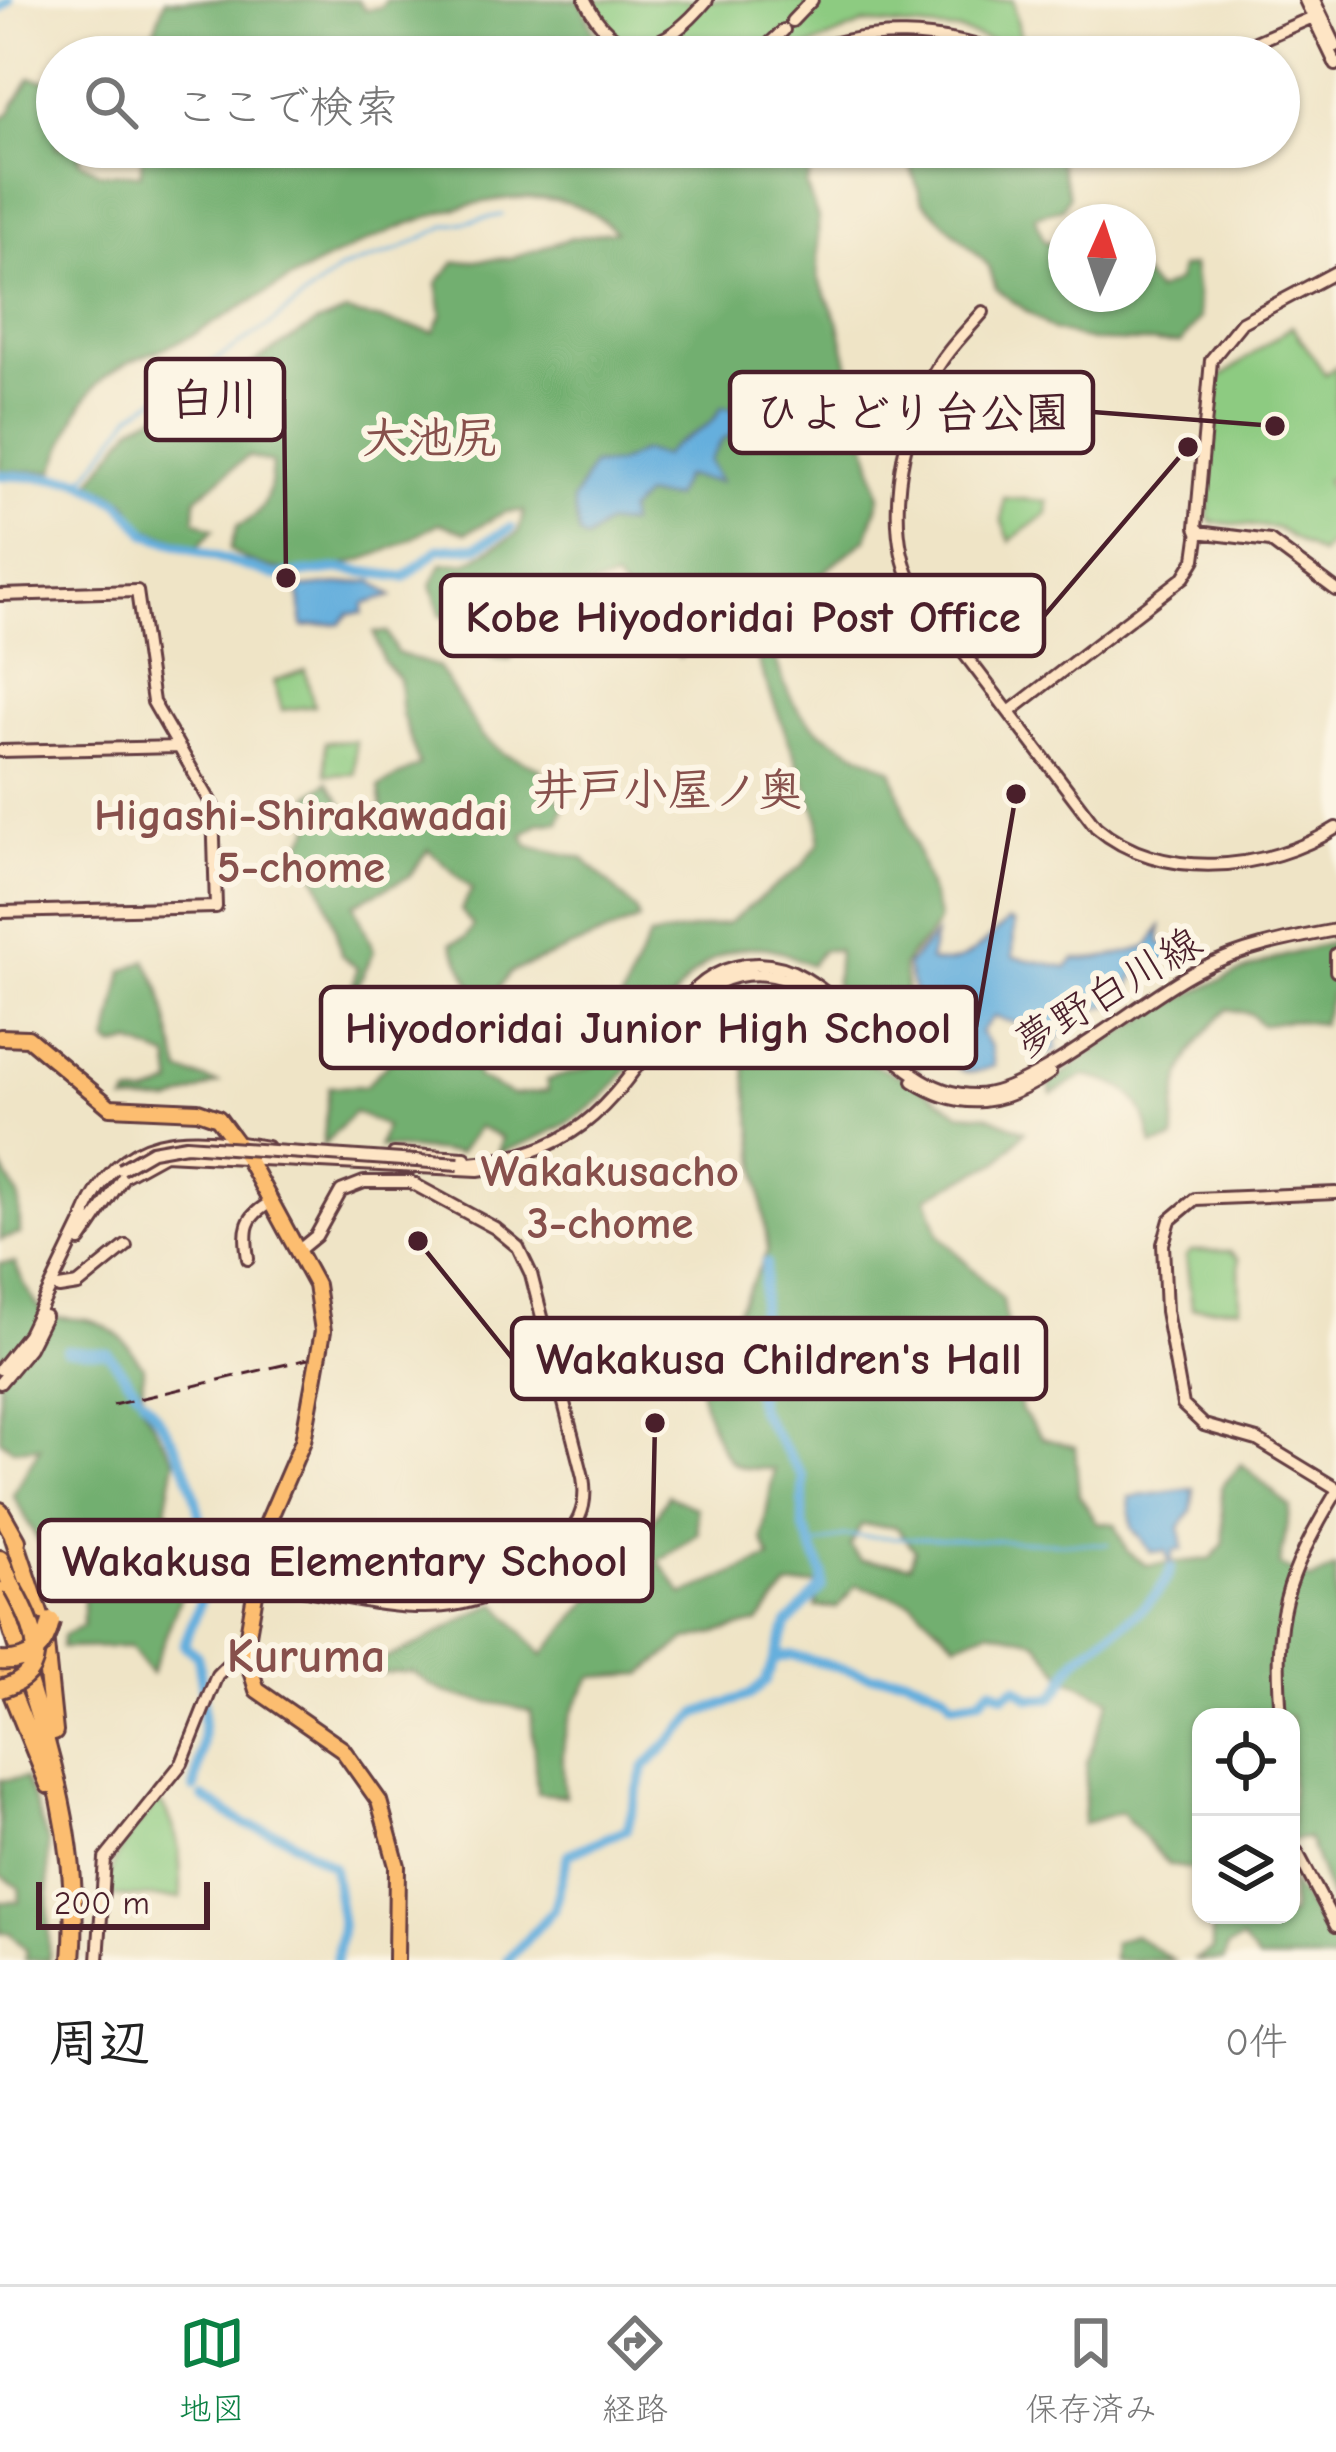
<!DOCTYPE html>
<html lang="ja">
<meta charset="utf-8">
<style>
body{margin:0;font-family:"Comic Neue","Klee One",sans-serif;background:#f2f2f2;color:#222}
.controls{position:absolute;right:36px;bottom:36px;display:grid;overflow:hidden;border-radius:24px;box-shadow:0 3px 9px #0004}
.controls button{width:108px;height:108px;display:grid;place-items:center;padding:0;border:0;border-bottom:3px solid #e0e0e0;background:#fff;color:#222;font:60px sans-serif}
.compass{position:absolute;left:1048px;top:204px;width:108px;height:108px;border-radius:50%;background:#fff;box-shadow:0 3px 9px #0004;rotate:3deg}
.scale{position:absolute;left:36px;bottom:30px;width:174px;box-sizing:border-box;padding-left:12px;border:6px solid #4a1f2b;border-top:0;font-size:33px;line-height:42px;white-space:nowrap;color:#4a1f2b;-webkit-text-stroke:9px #fcf5e5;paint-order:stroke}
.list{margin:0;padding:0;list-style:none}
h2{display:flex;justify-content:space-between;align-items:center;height:156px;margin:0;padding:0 48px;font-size:51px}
h2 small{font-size:39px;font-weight:400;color:#767676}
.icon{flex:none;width:66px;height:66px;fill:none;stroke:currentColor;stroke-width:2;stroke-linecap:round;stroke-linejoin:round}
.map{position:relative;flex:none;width:1336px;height:1960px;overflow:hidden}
.search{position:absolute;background:#fff;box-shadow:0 3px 9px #0004;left:36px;right:36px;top:36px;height:132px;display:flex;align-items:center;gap:30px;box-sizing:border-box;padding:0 42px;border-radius:66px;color:#767676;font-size:45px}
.sheet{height:324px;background:#fff}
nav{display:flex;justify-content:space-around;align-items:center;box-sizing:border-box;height:168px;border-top:3px solid #e0e0e0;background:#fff;font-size:33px;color:#767676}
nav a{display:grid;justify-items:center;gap:6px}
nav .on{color:#0b8043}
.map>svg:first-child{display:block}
.green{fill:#8dcb81;stroke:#6c7556;stroke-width:3}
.forest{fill:#72af6f;stroke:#5e674d;stroke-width:3;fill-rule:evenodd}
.water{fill:#65afdd;stroke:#586784;stroke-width:3}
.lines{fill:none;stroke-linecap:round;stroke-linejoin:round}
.stream{stroke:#65afdd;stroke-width:3}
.river{stroke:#65afdd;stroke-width:10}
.secondary-tunnel{stroke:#cebda7;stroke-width:10;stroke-dasharray:10 5;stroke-linecap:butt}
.secondary-casing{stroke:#633d42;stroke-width:16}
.primary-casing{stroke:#633d42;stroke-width:20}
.highway-casing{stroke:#633d42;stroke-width:22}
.secondary{stroke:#fee5c5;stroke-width:10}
.primary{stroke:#fcbd6f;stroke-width:14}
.highway{stroke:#fcbd6f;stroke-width:16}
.rail{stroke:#4a1f2b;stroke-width:3;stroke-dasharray:18 9;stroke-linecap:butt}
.secondary-bridge-casing{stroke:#633d42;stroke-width:16;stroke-linecap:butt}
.highway-bridge-casing{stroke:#633d42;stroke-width:22;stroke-linecap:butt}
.secondary-bridge{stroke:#fee5c5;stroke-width:10}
.highway-bridge{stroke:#fcbd6f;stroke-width:16}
.labels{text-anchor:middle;stroke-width:12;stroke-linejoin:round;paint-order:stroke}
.street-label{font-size:42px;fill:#4a1f2b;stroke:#fcf5e5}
.neighbourhood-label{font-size:45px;font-weight:bold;fill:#87504c;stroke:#fcf5e5}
.quarter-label{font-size:48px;font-weight:bold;fill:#87504c;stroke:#fcf5e5}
.leader{fill:none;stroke:#4a1f2b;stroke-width:4.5}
.callout-dot{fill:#4a1f2b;stroke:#fcf5e5;stroke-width:4.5}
.callout{fill:#fcf5e5;stroke:#4a1f2b;stroke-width:4.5}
.callout-label{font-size:45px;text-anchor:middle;font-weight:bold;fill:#4a1f2b}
</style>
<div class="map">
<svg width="1336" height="1960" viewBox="0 0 1336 1960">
<rect width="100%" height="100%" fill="#fcf5e5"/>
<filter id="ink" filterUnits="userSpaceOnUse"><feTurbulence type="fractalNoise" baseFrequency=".00833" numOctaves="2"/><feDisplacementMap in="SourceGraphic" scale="24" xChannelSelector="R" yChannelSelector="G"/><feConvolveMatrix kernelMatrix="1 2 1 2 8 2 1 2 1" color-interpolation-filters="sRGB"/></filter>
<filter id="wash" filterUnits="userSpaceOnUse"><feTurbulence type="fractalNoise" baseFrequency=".004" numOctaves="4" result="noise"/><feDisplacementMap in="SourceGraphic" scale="48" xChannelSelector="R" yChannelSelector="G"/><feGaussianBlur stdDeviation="2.7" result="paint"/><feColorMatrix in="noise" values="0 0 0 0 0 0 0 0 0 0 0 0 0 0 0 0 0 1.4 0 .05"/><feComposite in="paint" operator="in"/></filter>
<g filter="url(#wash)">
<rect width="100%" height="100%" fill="#efe4c6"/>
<path class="green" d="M 584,0 L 1013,0 L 1023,50 L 959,31 L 865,23 L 786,57 L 605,57 L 606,43 Z
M 1292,326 L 1325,374 L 1336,367 L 1336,475 L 1326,480 L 1336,497 L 1336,536 L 1320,554 L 1276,528 L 1212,522 L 1208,516 L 1218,379 Z
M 1004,498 L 1048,501 L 1047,514 L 1010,541 L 1002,522 Z
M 305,670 L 314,706 L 282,710 L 274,681 Z
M 355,741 L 355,774 L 326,775 L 325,742 Z
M 1191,1251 L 1230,1251 L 1239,1259 L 1240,1307 L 1192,1308 L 1186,1256 Z
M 158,1801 C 181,1825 181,1866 181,1898 L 106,1896 C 109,1854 133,1832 158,1801 Z"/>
<path class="forest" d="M 165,0 L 357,0 L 366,10 L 381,7 L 386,0 L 580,0 L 604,57 L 168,57 L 148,47 Z
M 30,78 L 57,82 L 57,147 L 79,147 L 80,161 L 100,173 L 141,174 L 142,147 L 616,147 C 632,158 784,147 818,147 L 806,186 L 818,218 L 818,278 L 838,321 L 880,497 L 867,538 L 787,601 L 770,636 C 792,728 812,729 892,770 L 939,919 C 929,943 913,947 903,966 L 918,1068 L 835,992 L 838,950 L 822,950 L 811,965 C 798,960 782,950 768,948 C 680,936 655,1049 604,1096 C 573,1125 537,1139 498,1153 L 502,1138 L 478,1127 L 459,1153 L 379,1147 L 385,1126 L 354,1112 L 323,1146 L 329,1087 L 365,1086 L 403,1048 L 467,1036 L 500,1060 L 475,1067 L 478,1078 L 513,1095 L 548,1091 L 547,1080 L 592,1067 L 649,937 L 728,923 L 803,865 L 819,843 L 819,819 L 745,628 L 712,602 L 696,615 L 680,657 L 615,580 L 576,590 L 563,601 L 570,620 L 549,640 L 524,638 L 510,659 C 483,662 474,640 463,619 L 441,616 L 431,585 L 442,564 L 466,563 L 518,533 L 524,511 L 505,512 L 466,533 L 439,523 C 381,559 292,595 230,550 L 237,526 C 266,516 271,492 272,463 L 248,456 L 196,498 L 195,520 L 214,530 L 197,547 L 141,527 L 127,501 L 91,482 L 133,426 L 211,389 L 317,323 L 346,312 L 434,332 L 442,314 L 437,283 L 455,262 L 512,258 L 568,239 L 615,231 C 522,132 287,281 197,333 C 169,349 132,356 106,376 C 80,395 65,442 54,471 L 0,471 L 0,119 L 9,114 Z
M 891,147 L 1055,147 L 1069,196 L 1063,208 L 1035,216 L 1044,241 L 1066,246 L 1066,294 L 1138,294 L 1138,270 L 1156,291 L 1177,281 L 1180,268 L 1193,265 L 1200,318 L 1181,343 L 1091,341 L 1053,330 L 996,289 L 989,266 L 922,201 L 910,165 Z
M 387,632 L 397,653 L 438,667 L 482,736 L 504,754 L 540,768 L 544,785 L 564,806 L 559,822 L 539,823 L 523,835 L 528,846 L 583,858 L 636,910 L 639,920 L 511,972 L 483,1009 L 451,943 L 466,938 L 473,926 L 461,910 L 472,889 L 428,849 L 410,876 L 354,904 L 374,951 L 343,1018 L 340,996 L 353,985 L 357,968 L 341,955 C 334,915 321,882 300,846 L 311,828 L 310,795 L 328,782 L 352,818 L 382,808 L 379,787 L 419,765 L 402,714 L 399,679 L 383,661 L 374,633 Z
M 1336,942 L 1328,958 L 1336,979 L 1322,1024 L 1289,1020 L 1261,1025 L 1251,1014 L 1228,1009 C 1184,1051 1173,1081 1174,1140 L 1153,1146 C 1142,1099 1134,1086 1084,1076 L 1052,1094 L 1049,1085 C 1136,1016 1228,967 1336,942 Z
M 146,960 L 160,989 L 181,1072 L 218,1083 L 173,1102 L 125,1102 L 129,1096 L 147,1096 L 173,1085 L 169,1058 L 131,1043 L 114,1047 L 108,1042 L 123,971 Z
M 774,1038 L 855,1057 L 910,1080 L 960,1113 L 986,1115 L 1025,1131 L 999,1161 L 927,1197 L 939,1235 L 1003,1300 L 1021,1410 L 1042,1438 L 1075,1447 L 1079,1495 L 1097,1522 L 1115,1524 L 1127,1551 L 1146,1565 L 1211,1559 L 1224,1543 L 1221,1487 L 1242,1464 L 1290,1507 L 1280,1566 L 1311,1580 L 1336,1567 L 1336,1913 L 1308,1838 L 1291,1840 L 1291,1717 L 1201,1717 L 1201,1871 L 1169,1865 L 1121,1812 L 1083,1824 L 1087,1761 L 1110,1699 L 1065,1677 L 1036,1641 L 989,1630 L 956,1643 L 912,1602 L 856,1585 L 837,1608 L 816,1607 L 818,1584 L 788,1587 L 758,1623 L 686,1640 L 643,1674 L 592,1677 C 562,1723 560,1743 565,1796 L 537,1793 L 531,1712 C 490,1697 446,1705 414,1672 L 366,1674 L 364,1664 C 413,1654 451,1623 497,1603 L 543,1655 L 644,1537 L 668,1495 L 696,1508 L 698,1533 L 659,1561 L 683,1595 L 770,1558 L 762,1539 L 774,1469 C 758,1468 740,1472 729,1459 C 707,1434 694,1363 687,1331 L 732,1321 L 768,1250 L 743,1052 ZM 861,1525 L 896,1527 L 915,1550 L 910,1565 L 861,1560 L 850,1546 Z
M 0,1164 L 19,1197 L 20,1234 L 0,1240 Z
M 0,1263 L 15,1263 C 50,1352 68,1296 118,1335 C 128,1343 135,1357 143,1366 L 142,1405 L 175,1460 L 166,1509 L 186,1534 L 184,1588 L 151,1674 L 130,1647 L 61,1648 L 62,1636 L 83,1626 L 83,1593 L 75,1567 L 50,1563 L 13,1495 L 40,1447 L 13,1449 L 0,1439 Z
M 25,1778 L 48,1842 L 49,1960 L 25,1960 L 27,1951 L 10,1933 L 0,1933 L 0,1902 L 19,1902 L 20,1888 L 0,1875 L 0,1780 Z
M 1291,1882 L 1336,1948 L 1336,1960 L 1258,1960 L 1242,1940 L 1227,1947 L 1224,1960 L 1193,1960 L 1212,1950 L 1212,1925 L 1219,1915 L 1291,1915 Z
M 1134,1935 L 1173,1960 L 1113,1960 L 1114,1942 Z"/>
<path class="water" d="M 722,407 L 761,410 L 746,418 L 741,431 L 723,439 L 709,461 L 720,482 L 684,476 L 673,498 L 644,496 L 628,512 L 629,524 L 606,524 L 586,540 L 579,535 L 573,501 L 592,465 L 616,464 L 643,451 L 663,456 C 676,437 708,435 722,407 Z
M 372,581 L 392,596 L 364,604 L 363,613 L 349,614 L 341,623 L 303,627 L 299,588 Z
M 1009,921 L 1014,923 L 1013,957 L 1067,967 L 1074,959 C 1095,961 1127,953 1148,947 L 1161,927 L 1160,943 L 1176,950 L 1162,965 L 1134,975 L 1125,1002 L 1073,1013 L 1070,1030 L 1056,1040 L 1057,1050 L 1040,1057 L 1034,1054 L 1029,1027 L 994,1017 L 980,1032 L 991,1047 L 994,1066 C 980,1071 970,1076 958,1068 C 939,1055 911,992 907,965 L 935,935 L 929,961 C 966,972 985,938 1009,921 Z
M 1194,1489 L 1191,1512 L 1180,1527 L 1183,1549 L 1174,1550 L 1170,1568 L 1166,1551 L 1151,1552 L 1132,1528 L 1129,1497 Z"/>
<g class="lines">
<path class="stream" d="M 77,479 L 88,475 L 132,414 L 268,326 L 341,269 L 398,250 L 446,226 L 502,215
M 810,1547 L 844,1536 L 1108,1544"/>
<path class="river" d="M 0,9 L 9,0
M 0,475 L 77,479 L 119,502 L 147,534 L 275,576 L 340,569 L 405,577 L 439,549 L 476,547 L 511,528
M 66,1350 L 108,1353 L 138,1392
M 143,1399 C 190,1452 213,1529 200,1601 C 197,1616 188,1630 184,1645 L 197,1655 C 208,1702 204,1742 194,1789
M 776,1658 L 791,1655 L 872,1676 L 904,1676 L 945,1693 L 953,1703 L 980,1699 L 991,1688 L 1004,1695 L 1016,1687 L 1030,1698 L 1051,1698 C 1065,1688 1064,1672 1076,1660 C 1104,1633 1160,1607 1171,1568
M 203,1797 L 246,1825 L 283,1835 L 333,1867 L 342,1925 L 336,1960
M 508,1960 L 554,1909 L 568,1854 L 627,1829 L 644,1768 L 698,1713 L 750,1695 L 766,1681 L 787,1625 L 822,1587 L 823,1574 L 803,1526 L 803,1477 L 759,1410 L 753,1378 L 766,1263"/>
</g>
</g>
<g filter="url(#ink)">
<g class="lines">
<path class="secondary-tunnel" d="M 1291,1803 L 1297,1852"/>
<defs>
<path id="secondary" d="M 585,0 C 620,70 666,50 707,0
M 1305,0 L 1336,65
M 1314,0 L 1336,46
M 792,21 L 812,0
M 755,57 L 784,30
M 793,57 C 870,25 939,31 1016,57
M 1221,57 L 1320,14
M 1336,272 L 1242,322 L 1211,360 L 1196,527 L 1198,532 L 1270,541 L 1336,590
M 983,312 C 965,333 943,354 931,379 C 900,437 884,527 913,586 L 1096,827 C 1160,882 1267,872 1336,828
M 0,595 L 137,591 L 153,702 L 213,806 L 216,907 L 0,912
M 1009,712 L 1184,577 L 1195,559 L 1199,530
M 0,751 L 179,747
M 1336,954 L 1336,971
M 680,1018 C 717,966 774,960 822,1002
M 913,1081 C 963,1113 1003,1105 1050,1073
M 394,1154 L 465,1158
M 459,1164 C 574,1156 605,1113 667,1024 C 685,998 703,975 735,967 C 836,941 877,1095 975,1095 C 1031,1095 1141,999 1196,971 C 1240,948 1287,939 1336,930
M 1336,1193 L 1195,1199 L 1170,1220 L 1163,1244 L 1166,1311 L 1183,1405 L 1204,1425 L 1257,1440 L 1336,1488
M 84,1216 C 121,1128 186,1134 267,1147
M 80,1241 L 124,1176 L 164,1154 L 478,1170 L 503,1166
M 248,1259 C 244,1230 244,1216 272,1202
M 59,1288 L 78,1285 L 126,1246
M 0,1369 L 28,1334 L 86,1214
M 0,1383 L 29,1348 L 45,1316
M 255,1581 C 370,1597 462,1644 554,1551 C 576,1528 589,1510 583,1477 L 531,1274 L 518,1247 L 495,1228 L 410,1182 L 364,1182 L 341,1191 L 316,1236 L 299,1250
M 1281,1717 C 1273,1615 1284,1580 1336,1493
M 1297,1852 L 1336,1926
M 98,1960 L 105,1859 L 182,1763 L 217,1675 L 226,1666 L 246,1661"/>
<path id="primary" d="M 0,1037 L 28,1038 L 110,1107 L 198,1111 L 218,1118 L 246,1156 L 316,1285 L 323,1331 L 303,1441 L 267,1524 L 245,1652 L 257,1690 L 342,1749 L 379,1801 L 397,1866 L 396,1960"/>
<path id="highway" d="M 0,1511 L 17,1541
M 13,1535 L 43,1625 L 54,1732
M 0,1559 L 13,1588
M 0,1591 C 37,1715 83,1828 72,1960
M 0,1664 L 49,1785"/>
</defs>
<use href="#secondary" class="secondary-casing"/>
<use href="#primary" class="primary-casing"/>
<use href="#highway" class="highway-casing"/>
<use href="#secondary" class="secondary"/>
<use href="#primary" class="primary"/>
<use href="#highway" class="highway"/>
<path class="rail" d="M 113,1405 L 308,1359"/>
<defs>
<path id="secondary-bridge" d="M 121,1169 L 152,1151 L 186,1145 L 459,1164"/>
<path id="highway-bridge" d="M 0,1661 C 29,1663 45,1649 51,1621
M 0,1689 C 57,1674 33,1624 13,1588"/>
</defs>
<use href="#secondary-bridge" class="secondary-bridge-casing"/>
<use href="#highway-bridge" class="highway-bridge-casing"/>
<use href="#secondary-bridge" class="secondary-bridge"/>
<use href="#highway-bridge" class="highway-bridge"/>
</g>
</g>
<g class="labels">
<g class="street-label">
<text transform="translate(1107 991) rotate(-31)" y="15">夢野白川線</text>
</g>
<g class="neighbourhood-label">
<text x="430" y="453">大池尻</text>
<text x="668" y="805">井戸小屋ノ奥</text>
<text x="301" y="830">Higashi-Shirakawadai<tspan x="301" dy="52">5-chome</tspan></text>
<text x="610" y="1186">Wakakusacho<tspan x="610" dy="52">3-chome</tspan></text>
</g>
<g class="quarter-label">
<text x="306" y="1672">Kuruma</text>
</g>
</g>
<path class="leader" d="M286 578L284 399M1275 426L1093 412M1188 447L1044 616M1016 794L976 1027M418 1241L512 1358M655 1423L652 1560"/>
<g class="callout-dot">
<circle cx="286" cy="578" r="12"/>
<circle cx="1275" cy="426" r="12"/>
<circle cx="1188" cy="447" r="12"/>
<circle cx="1016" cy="794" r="12"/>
<circle cx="418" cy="1241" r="12"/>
<circle cx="655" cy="1423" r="12"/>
</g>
<g class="callout">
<rect x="146" y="359" width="138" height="81" rx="12"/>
<rect x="730" y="372" width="363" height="81" rx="12"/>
<rect x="441" y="575" width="603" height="81" rx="12"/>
<rect x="321" y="987" width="655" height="81" rx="12"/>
<rect x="512" y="1318" width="534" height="81" rx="12"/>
<rect x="39" y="1520" width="613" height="81" rx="12"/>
</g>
<g class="callout-label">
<text x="215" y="415">白川</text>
<text x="912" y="428">ひよどり台公園</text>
<text x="743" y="632">Kobe Hiyodoridai Post Office</text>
<text x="648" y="1043">Hiyodoridai Junior High School</text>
<text x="779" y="1374">Wakakusa Children's Hall</text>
<text x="345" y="1576">Wakakusa Elementary School</text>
</g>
</svg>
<div class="controls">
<button><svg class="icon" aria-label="locate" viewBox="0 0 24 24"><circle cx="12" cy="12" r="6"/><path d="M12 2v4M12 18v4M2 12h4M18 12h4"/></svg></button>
<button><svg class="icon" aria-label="layers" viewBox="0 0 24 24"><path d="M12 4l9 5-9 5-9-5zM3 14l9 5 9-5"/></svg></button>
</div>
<svg class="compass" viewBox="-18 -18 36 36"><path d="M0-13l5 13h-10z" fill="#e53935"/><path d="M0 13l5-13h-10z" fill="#767676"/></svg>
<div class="scale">200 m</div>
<div class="search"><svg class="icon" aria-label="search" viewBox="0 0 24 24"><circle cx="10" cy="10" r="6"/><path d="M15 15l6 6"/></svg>ここで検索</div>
</div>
<section class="sheet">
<h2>周辺<small>0件</small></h2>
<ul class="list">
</ul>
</section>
<nav>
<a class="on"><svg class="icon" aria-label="map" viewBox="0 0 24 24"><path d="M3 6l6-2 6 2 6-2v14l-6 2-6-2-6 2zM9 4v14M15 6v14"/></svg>地図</a>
<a><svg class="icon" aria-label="directions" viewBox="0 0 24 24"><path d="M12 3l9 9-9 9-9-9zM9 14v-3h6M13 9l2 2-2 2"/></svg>経路</a>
<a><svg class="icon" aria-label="saved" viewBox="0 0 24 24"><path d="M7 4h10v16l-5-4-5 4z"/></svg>保存済み</a>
</nav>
